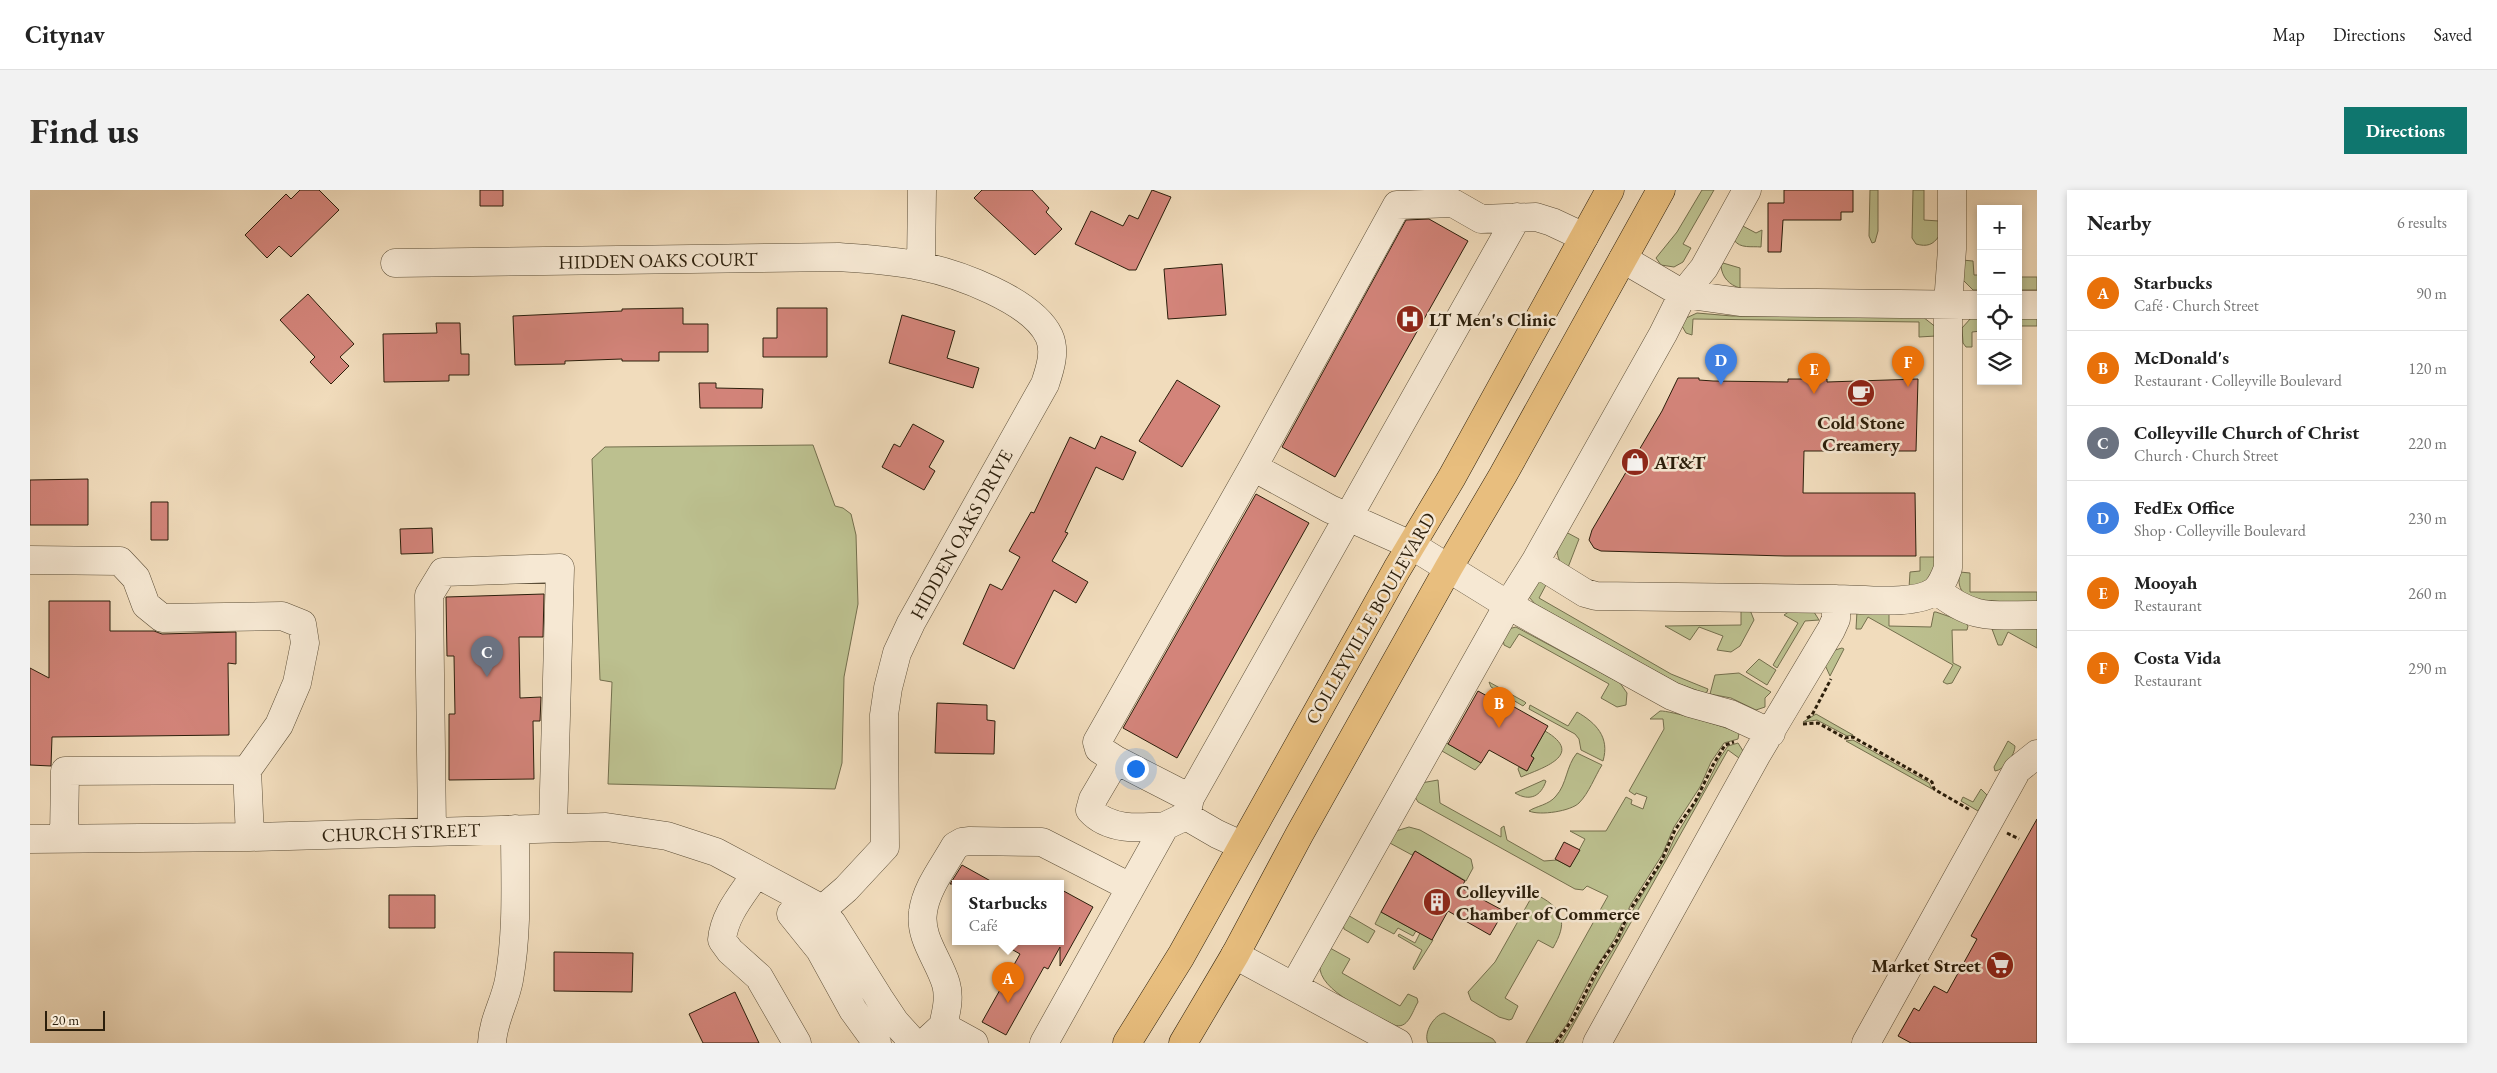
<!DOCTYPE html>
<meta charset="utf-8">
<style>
body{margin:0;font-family:"EB Garamond",serif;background:#f2f2f2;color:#222}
.controls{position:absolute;right:15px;top:15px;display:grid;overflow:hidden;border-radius:0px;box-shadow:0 2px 8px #0003}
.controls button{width:45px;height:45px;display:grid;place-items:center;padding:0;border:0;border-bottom:1px solid #e0e0e0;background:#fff;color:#222;font:25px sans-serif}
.scale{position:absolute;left:15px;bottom:12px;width:60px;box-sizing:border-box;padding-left:5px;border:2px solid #2b1e0b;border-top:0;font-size:14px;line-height:18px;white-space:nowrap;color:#2b1e0b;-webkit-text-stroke:4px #f6e8d3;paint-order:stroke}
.you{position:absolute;left:1105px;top:578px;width:18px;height:18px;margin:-12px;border:4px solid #fff;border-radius:50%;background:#1a73e8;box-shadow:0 0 0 8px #1a73e833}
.badge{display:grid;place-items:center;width:32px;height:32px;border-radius:50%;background:#0f766e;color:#fff;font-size:16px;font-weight:700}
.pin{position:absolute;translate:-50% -41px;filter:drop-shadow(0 1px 2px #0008)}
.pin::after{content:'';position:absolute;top:26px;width:18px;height:15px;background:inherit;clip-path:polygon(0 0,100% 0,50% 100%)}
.popup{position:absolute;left:922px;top:690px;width:112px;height:65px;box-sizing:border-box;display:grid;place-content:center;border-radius:0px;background:#fff;filter:drop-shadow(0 1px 4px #0005);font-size:16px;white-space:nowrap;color:#767676}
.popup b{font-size:19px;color:#222}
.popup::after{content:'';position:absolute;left:50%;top:100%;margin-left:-10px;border:10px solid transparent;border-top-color:#fff}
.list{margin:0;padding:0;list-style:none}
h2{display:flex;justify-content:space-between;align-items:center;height:65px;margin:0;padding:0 20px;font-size:21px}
h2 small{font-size:16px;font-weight:400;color:#767676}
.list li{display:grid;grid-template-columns:32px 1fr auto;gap:15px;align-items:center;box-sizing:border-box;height:75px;padding:0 20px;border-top:1px solid #e0e0e0}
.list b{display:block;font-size:19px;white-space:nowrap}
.list p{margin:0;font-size:16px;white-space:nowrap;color:#767676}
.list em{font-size:16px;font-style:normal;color:#767676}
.icon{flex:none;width:28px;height:28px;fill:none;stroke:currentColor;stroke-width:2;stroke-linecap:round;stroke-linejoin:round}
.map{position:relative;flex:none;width:2007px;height:853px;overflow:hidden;border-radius:0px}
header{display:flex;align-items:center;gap:30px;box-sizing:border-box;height:70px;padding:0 25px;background:#fff;border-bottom:1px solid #e0e0e0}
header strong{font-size:24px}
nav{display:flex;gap:28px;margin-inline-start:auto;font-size:18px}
.intro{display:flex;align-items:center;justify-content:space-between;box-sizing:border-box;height:120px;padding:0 30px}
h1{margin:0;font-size:35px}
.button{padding:12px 22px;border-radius:0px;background:#0f766e;color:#fff;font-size:18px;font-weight:700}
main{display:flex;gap:30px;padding:0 30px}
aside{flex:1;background:#fff;border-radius:0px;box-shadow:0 2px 8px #0003}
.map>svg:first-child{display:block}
.green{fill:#bcc08f;stroke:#746f4d}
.building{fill:#d3847a;stroke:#2b1e0b}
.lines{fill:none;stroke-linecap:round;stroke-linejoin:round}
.minor-casing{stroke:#5c4e37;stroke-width:29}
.major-casing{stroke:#2b1e0b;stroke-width:29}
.path{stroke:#2b1e0b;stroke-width:3;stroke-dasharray:4 2.5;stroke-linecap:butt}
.minor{stroke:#f6e8d3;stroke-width:28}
.major{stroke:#e8be7e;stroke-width:28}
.labels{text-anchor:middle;stroke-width:5;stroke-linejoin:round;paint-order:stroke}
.street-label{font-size:19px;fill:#2b1e0b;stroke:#f6e8d3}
.poi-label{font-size:19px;font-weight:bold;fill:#2b1e0b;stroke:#f6e8d3;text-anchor:start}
</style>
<header>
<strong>Citynav</strong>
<nav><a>Map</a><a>Directions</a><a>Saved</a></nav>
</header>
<div class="intro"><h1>Find us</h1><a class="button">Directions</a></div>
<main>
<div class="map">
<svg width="2007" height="853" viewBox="0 0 2007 853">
<rect width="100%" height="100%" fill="#f1dcbc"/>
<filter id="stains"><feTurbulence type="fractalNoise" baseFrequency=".004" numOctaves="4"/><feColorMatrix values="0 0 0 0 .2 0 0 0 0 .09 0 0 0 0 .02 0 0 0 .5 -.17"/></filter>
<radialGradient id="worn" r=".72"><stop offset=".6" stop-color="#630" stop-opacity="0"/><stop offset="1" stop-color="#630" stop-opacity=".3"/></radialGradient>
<path class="green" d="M 1672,0 L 1684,0 L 1653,54 L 1661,58 L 1653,72 L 1644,77 L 1631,75 L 1626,68 L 1647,42 Z
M 1840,0 L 1848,0 L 1848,41 L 1845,52 L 1842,53 L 1839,46 Z
M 1883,0 L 1894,0 L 1894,30 L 1909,31 L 1909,46 C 1903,55 1897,57 1886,54 L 1882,48 Z
M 1709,34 L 1726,43 L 1732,40 L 1731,57 C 1722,56 1710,59 1704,50 Z
M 1932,70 L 1943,71 L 1944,85 L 1951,85 L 1951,100 L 1943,100 L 1933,90 Z
M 1693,73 L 1710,78 L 1710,98 C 1699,95 1692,87 1691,76 Z
M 1988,87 L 2007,87 L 2007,100 L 1988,100 Z
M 1667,123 L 1702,126 L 1893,127 L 1907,138 L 1906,146 L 1889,147 L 1889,132 L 1663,129 L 1662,145 L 1656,143 L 1652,136 L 1654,129 Z
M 1941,128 L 1951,128 L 1951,141 L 1942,142 L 1942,157 L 1936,157 L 1933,153 L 1932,138 Z
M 1988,128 L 2007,128 L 2007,136 L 1988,136 Z
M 783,255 L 805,316 L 813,318 L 821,324 L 826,345 L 828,414 L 814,487 L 812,573 L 805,599 L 578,594 L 582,492 L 570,490 L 562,269 L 575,257 Z
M 1534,341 L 1549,349 L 1537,380 C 1523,367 1526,355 1534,341 Z
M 1890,367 L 1906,367 L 1906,379 L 1893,394 L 1879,398 L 1880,382 L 1890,381 Z
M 1930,382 L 1940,383 L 1940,402 L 2007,402 L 2007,412 C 1984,412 1920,423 1930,382 Z
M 1507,389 L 1517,393 L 1509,408 L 1641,484 L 1678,499 L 1677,502 L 1674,503 L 1647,493 L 1505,414 L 1499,407 Z
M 1711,419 L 1720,420 L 1724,430 L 1710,456 L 1701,462 L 1687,460 L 1693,446 L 1669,437 L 1660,450 L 1635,436 L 1711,435 Z
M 1760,421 L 1784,422 L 1789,430 L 1775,431 L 1747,478 L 1743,475 L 1768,433 L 1754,425 Z
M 1827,421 L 1859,422 L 1859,436 L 1901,437 L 1904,422 L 1906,422 L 1935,432 L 1938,436 L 1937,440 L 1922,440 L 1923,473 L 1931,477 L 1922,493 L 1917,494 L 1913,492 L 1923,475 L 1838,427 L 1831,439 L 1826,439 Z
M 2007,436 L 2007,458 L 1978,442 L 1972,455 L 1968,455 L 1962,439 Z
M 1486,437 L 1590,493 L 1597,503 L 1596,515 L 1587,517 L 1571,508 L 1579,494 L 1489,444 L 1480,458 L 1474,455 L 1473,449 L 1478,439 Z
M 1812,458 L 1814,459 L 1800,486 L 1795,475 L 1805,460 Z
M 1729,469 L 1746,480 L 1737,495 L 1716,482 Z
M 1709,483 L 1741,502 L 1735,508 L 1735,517 L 1726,520 L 1701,508 L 1680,504 L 1685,485 Z
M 1459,492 L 1495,512 L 1496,513 L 1493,516 L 1461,497 Z
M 1500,515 L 1538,536 L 1547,522 C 1566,533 1580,547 1573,571 L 1551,560 L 1549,549 L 1545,544 L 1499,519 Z
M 1630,521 C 1639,520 1700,538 1709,543 L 1708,549 L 1694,553 L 1681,572 L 1670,597 L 1644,637 L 1632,665 L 1601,714 L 1585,748 L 1562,784 L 1537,834 L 1523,853 L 1496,853 L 1578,706 L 1557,696 L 1553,700 L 1545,699 L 1388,612 L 1384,605 L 1391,593 L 1408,590 L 1410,613 L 1471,647 L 1471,638 L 1474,636 L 1477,650 L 1514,671 L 1527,670 L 1540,677 L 1555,649 L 1540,641 L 1576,641 L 1596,607 L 1602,610 L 1601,614 L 1613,619 L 1617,607 L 1606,603 L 1605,605 L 1599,601 L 1634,539 L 1633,529 L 1620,529 Z
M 1786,524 L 1823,545 L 1817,546 L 1787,530 L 1773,532 Z
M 1515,541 C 1556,565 1512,578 1491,587 L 1488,579 L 1489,577 L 1497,581 L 1504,568 L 1501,566 Z
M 1823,550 L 1899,593 L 1902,599 L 1816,551 Z
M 1413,551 L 1451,573 L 1445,580 L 1412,561 Z
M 1978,551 L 1985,556 C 1985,565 1974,580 1965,581 L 1964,577 Z
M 1708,553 L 1715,564 L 1709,568 L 1698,560 L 1533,853 L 1529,853 L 1546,828 L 1569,781 L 1589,750 L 1604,718 L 1637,665 L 1645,647 L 1675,598 L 1689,569 L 1698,556 Z
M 1547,563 L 1572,575 C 1565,586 1559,603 1549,613 C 1541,621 1510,626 1499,621 C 1506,616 1519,615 1526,606 C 1537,594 1536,576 1547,563 Z
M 1514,590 L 1516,591 C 1511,606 1500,612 1485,603 Z
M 1951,599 L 1957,605 L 1948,621 L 1931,611 L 1933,607 L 1943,612 Z
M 1379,637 L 1390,640 L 1441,669 L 1443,678 L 1436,691 L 1385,661 L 1382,665 L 1358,652 L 1366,641 Z
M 1509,706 C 1535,720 1537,734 1523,758 L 1508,750 L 1475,808 L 1488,816 L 1482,829 L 1479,830 L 1469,827 L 1441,810 L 1438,802 L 1465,772 L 1500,710 Z
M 1351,722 L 1386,741 L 1383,746 L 1368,738 L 1364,744 L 1345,734 Z
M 1316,724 L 1345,741 L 1338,753 L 1314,739 L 1313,733 Z
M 1390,743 L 1403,750 L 1384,780 L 1383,778 L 1392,760 L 1368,746 L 1369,744 L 1385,753 Z
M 1300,758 L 1320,769 L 1312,783 L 1370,816 L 1378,804 L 1387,808 L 1388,812 C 1382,822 1378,840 1364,835 C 1344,824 1287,801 1290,775 C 1291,769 1297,763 1300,758 Z
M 1414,823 L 1463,849 L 1466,853 L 1398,853 C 1393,843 1404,825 1414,823 Z"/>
<path class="building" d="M 270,0 L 289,0 L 309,20 L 261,67 L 249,56 L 237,68 L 215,45 L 256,4 L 261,9 Z
M 450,0 L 473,0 L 473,16 L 450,16 Z
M 952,0 L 1002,0 L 1019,18 L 1016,22 L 1032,39 L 1005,65 L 944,8 Z
M 1122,0 L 1141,7 L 1106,80 L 1099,80 L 1045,54 L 1061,21 L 1093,36 L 1099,25 L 1108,29 Z
M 1754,0 L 1823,0 L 1823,22 L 1811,22 L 1811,30 L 1753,30 L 1751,62 L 1738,62 L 1738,13 L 1754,13 Z
M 1399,29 L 1438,51 L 1305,287 L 1252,257 L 1376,30 Z
M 1192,74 L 1196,125 L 1138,129 L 1134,79 Z
M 278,104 L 324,154 L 310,167 L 319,176 L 301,194 L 280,172 L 285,167 L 250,130 Z
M 653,118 L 653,134 L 678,134 L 678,162 L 629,162 L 629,171 L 592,171 L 592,169 L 535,171 L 535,174 L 485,175 L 483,126 L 592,121 L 592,119 Z
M 747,118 L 797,118 L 797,167 L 733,167 L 733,148 L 747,148 Z
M 872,125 L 925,141 L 917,168 L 949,178 L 943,198 L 859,173 Z
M 406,133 L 430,133 L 431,164 L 439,164 L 439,185 L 419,185 L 419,191 L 354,192 L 353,144 L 407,143 Z
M 1648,188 L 1669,188 L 1669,190 L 1683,191 L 1758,192 L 1758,189 L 1797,189 L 1797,192 L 1888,189 L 1886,261 L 1774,261 L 1773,303 L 1885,303 L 1886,366 L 1755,366 L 1571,361 L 1564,358 L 1559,350 L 1562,340 L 1632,221 Z
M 1147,190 L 1190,216 L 1152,277 L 1109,251 Z
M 669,193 L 686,193 L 686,198 L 733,199 L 732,218 L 670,218 Z
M 883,234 L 914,251 L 899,277 L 905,281 L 894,300 L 852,277 L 864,254 L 870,257 Z
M 1071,246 L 1106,262 L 1093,290 L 1066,277 L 1035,342 L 1038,343 L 1022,371 L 1058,392 L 1046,413 L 1024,400 L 984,479 L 933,454 L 960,394 L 972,400 L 990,367 L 979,361 L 1001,322 L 1004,323 L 1040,247 L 1065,259 Z
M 58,289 L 58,335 L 0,335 L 0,290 Z
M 1226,304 L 1279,333 L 1147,568 L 1093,538 Z
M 121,312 L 138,312 L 138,350 L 121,350 Z
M 402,338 L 403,363 L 371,364 L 370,339 Z
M 514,404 L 513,447 L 489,447 L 490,508 L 511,507 L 510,531 L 503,531 L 504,589 L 419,590 L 419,524 L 425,524 L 424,466 L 417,466 L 416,407 Z
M 19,411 L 80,411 L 80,441 L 124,441 L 132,444 L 206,442 L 206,474 L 198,473 L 199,545 L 22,547 L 21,576 L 0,575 L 0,478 L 19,488 Z
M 1448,501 L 1468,512 L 1470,509 L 1518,536 L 1501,566 L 1504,568 L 1497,581 L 1459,560 L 1451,573 L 1418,554 Z
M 907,513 L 957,515 L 957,530 L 965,531 L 964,564 L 905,563 Z
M 2007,629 L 2007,853 L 1881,853 L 1868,846 L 1884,818 L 1889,821 L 1904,796 L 1917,803 L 1947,749 L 1941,746 Z
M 1534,652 L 1550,660 L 1540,677 L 1525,669 Z
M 1385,661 L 1435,691 L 1431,698 L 1474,721 L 1460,745 L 1418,721 L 1402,750 L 1351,722 Z
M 932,675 L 966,694 L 920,694 Z
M 1030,699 L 1063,717 L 1030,776 L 1030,757 L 1018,779 L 1014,777 L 976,845 L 952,832 L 990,764 L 969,752 L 1030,752 Z
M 359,705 L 405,705 L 405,738 L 359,738 Z
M 524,762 L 603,763 L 602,802 L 524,801 Z
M 705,802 L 729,853 L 673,853 L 659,824 Z"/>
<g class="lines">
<defs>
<path id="minor" d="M 1593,69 L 1653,104 L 1710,112 L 1951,115
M 365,73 L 809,67 C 836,69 863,70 890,76 C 926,83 1002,110 1019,146 C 1026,161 1020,179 1015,194 L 881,433 L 867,463 L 858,498 L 854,525 L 855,657 L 816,699 L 772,737
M 891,76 L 892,0
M 1988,115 L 2007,115
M 1223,277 L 1300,319 L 1381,355 L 1478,415 L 1642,506 L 1660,513 L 1700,524 L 1741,543
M 0,370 L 90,371 L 106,388 L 116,415 L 132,428 L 252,426 L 272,434 L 275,453 L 267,493 L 249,535 L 217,580
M 1505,372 L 1555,403 L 1566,406 L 1806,409
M 1906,400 C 1945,431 1960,425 2007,425
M 1086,570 L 1160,608
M 1156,626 L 1187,644 L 1211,655
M 1135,636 L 1156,626 L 1160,608 L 1487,27
M 402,640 L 399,405 L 413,382 L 530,378 L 523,637
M 34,648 L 35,581 L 217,580 L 220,647
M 0,649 L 220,647 L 576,637 L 637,646 L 686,662 L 785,715 L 802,733 L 849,808 L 865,832 L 884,853
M 726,684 C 712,705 694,725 692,750 L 700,761 L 729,787 L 767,853
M 761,724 L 790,760 L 823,820 L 847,853
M 1205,765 L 1368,853
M 1264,796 L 1478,415 L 1505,372 L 1633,144 L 1653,104 L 1674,78 L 1717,0
M 913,836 C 916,823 920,808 916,794 C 909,770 889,748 893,722 C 896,698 914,676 925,656 L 932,652 L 940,651 L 1012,652 L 1100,697
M 900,848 L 913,836 L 944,853
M 462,853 C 463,830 475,812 479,790 C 488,740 485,689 485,639
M 1014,853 L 1135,636 C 1110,638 1079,641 1060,620 L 1063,609 L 1086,570 L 1069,559 L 1067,552 L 1223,277 L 1367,15 L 1423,13 L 1451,29 L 1506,27 L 1522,32 L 1554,47
M 1567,853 L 1727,564 L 1801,440 L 1806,429 L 1806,409 C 1832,409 1885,416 1905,401 C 1912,395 1915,386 1918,378 L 1918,114 L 1922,59 L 1922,0
M 1836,853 L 1981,591 L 1987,580 L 2007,564"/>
<path id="major" d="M 1097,853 L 1151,766 L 1367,379 L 1422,287 L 1580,0
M 1153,853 L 1205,765 L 1269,645 L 1419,377 L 1473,285 L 1631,0"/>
</defs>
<use href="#minor" class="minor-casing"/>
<use href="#major" class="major-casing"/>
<path class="path" d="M 1777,528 L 1782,525 L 1801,489
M 1773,534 L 1788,533 L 1815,548 L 1823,547 L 1902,592 L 1904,599 L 1940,620
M 1977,643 L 1989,649
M 1526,853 L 1542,830 L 1571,772 L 1587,750 L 1600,720 L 1631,672 L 1645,640 L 1665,612 L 1683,575 L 1695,555 L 1704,552"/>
<use href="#minor" class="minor"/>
<use href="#major" class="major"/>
</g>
<defs>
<symbol id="hospital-disc" viewBox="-11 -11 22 22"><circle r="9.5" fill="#8f2418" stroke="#f6e8d3"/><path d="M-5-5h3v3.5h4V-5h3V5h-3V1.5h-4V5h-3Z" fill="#fff"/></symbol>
<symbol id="cafe-disc" viewBox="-11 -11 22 22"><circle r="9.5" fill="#8f2418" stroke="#f6e8d3"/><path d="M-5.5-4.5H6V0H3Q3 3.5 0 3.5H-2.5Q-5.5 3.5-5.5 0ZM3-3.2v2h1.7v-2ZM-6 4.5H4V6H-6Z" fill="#fff"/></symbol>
<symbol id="shop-disc" viewBox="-11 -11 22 22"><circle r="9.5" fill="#8f2418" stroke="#f6e8d3"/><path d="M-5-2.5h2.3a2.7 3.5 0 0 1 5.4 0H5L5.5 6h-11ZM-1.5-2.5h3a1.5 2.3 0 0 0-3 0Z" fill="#fff"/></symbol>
<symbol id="building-disc" viewBox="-11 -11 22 22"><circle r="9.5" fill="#8f2418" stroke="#f6e8d3"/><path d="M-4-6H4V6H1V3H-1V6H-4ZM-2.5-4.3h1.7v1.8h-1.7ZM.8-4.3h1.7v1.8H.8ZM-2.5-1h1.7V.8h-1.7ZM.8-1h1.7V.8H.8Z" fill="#fff"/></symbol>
<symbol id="supermarket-disc" viewBox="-11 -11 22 22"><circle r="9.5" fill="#8f2418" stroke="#f6e8d3"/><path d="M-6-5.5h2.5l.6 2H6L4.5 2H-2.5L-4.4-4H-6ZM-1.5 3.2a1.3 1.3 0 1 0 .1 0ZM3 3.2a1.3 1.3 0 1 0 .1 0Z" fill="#fff"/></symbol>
</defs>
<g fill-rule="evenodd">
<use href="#hospital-disc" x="1364" y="113" width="32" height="32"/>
<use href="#cafe-disc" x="1815" y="187" width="32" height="32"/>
<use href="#shop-disc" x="1589" y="256" width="32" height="32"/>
<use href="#building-disc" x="1391" y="696" width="32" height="32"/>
<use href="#supermarket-disc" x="1954" y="759" width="32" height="32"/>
</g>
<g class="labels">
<g class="street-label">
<text transform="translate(628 70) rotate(-1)" y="7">HIDDEN OAKS COURT</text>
<text transform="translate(931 344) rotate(-61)" y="7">HIDDEN OAKS DRIVE</text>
<text transform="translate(1340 428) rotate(-60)" y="7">COLLEYVILLE BOULEVARD</text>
<text transform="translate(371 642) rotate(-2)" y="7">CHURCH STREET</text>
</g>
<g class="poi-label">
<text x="1399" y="136">LT Men's Clinic</text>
<text x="1831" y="239" text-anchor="middle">Cold Stone<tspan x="1831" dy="22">Creamery</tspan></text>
<text x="1624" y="279">AT&amp;T</text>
<text x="1426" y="708">Colleyville<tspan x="1426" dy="22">Chamber of Commerce</tspan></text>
<text x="1951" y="782" text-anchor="end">Market Street</text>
</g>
</g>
<rect width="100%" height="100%" filter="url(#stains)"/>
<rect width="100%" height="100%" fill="url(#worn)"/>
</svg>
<div class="controls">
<button>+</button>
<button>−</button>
<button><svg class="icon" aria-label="locate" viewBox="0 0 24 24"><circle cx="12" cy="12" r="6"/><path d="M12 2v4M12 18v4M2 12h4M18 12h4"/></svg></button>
<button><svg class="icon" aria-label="layers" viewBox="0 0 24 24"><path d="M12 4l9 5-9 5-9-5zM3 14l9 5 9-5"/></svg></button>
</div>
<div class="scale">20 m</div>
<div class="you"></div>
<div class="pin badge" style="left:978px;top:813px;background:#e8710a">A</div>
<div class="popup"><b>Starbucks</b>Café</div>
<div class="pin badge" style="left:1469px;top:538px;background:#e8710a">B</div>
<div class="pin badge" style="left:457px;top:487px;background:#6b7280">C</div>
<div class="pin badge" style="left:1691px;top:195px;background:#3f7fe0">D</div>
<div class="pin badge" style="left:1784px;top:204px;background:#e8710a">E</div>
<div class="pin badge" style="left:1878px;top:197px;background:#e8710a">F</div>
</div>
<aside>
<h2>Nearby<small>6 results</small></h2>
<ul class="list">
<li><span class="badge" style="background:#e8710a">A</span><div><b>Starbucks</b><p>Café · Church Street</p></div><em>90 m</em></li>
<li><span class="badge" style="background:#e8710a">B</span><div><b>McDonald's</b><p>Restaurant · Colleyville Boulevard</p></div><em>120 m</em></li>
<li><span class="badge" style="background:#6b7280">C</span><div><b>Colleyville Church of Christ</b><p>Church · Church Street</p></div><em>220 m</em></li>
<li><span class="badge" style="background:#3f7fe0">D</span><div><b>FedEx Office</b><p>Shop · Colleyville Boulevard</p></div><em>230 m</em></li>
<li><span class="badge" style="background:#e8710a">E</span><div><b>Mooyah</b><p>Restaurant</p></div><em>260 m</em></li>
<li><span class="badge" style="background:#e8710a">F</span><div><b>Costa Vida</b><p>Restaurant</p></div><em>290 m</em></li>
</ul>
</aside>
</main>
